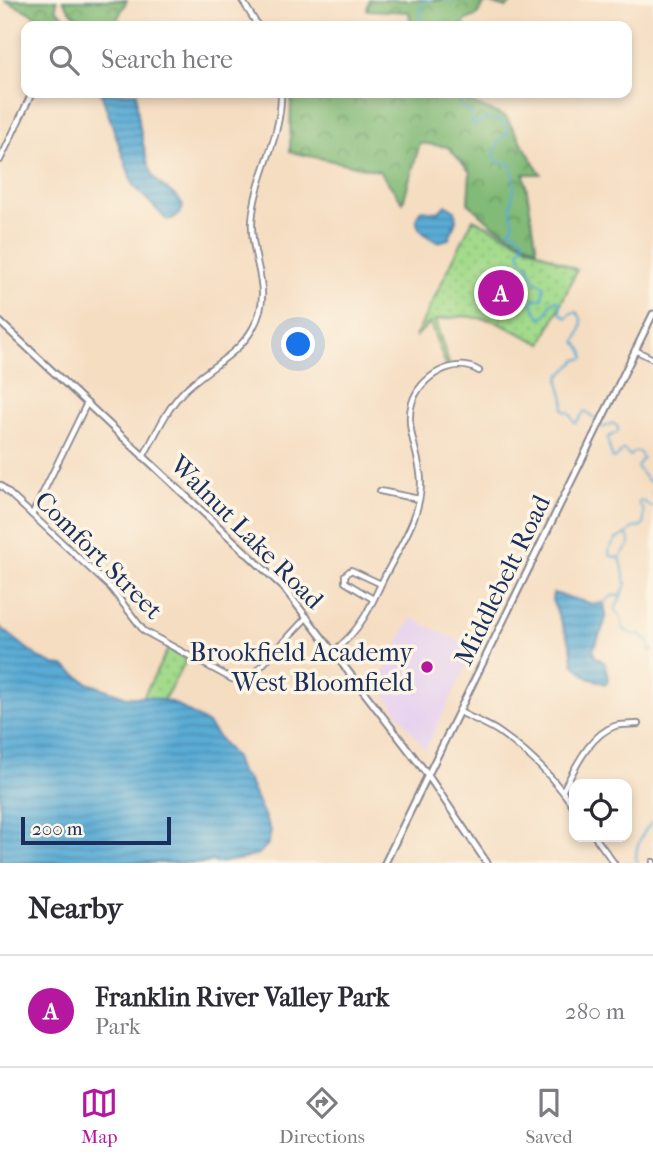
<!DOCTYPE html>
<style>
body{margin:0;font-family:"IM FELL French Canon",serif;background:#f2f2f3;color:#2b2b33}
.controls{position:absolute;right:21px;bottom:21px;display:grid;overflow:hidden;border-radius:14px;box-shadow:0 4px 10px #0003}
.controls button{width:63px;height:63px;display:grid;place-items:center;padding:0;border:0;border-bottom:2px solid #e1e1e2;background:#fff;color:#2b2b33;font:35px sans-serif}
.scale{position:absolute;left:21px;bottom:18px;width:150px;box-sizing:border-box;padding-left:7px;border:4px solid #1b2f5e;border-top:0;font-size:19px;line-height:24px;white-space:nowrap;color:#1b2f5e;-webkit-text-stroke:5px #fcf5e5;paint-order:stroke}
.you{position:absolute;left:299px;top:345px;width:24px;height:24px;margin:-18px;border:5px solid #fff;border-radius:50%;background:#1a73e8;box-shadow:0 0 0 10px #1a73e833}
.badge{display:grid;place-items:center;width:46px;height:46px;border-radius:50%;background:#b5179e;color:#fff;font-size:23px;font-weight:700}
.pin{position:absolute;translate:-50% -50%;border:4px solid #fff;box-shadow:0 2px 7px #0006}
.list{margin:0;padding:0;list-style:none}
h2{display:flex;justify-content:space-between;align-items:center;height:91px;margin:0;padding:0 28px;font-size:30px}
h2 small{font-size:23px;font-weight:400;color:#7c7c81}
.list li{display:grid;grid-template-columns:46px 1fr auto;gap:21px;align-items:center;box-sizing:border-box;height:112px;padding:0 28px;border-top:2px solid #e1e1e2}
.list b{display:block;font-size:26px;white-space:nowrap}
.list p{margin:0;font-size:23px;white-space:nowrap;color:#7c7c81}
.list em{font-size:23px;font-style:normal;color:#7c7c81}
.icon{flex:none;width:38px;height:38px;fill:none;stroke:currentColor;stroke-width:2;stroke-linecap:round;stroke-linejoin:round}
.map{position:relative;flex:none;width:653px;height:863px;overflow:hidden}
.search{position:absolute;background:#fff;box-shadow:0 4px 10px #0003;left:21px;right:21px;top:21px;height:77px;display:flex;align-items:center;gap:18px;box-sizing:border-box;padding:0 24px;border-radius:14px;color:#7c7c81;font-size:26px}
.sheet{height:203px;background:#fff}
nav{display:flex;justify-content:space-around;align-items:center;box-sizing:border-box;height:98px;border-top:2px solid #e1e1e2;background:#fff;font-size:19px;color:#7c7c81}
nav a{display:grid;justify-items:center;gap:4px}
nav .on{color:#b5179e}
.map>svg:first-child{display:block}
.built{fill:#e7d2ef}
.forest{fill:url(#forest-crowns);stroke:#4e746a;stroke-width:2}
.park{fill:url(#park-dots);stroke:#5f8474;stroke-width:2}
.water{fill:url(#water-rules);stroke:#3a6e9a;stroke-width:2}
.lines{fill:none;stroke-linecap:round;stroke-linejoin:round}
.stream{stroke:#5aacd5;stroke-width:2}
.minor-casing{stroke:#888690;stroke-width:8}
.tertiary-casing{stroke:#888690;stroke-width:9}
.minor{stroke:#fff;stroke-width:4.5}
.tertiary{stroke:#fff;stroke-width:5}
.poi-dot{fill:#b5179e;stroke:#fcf5e5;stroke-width:2.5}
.labels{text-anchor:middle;stroke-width:7;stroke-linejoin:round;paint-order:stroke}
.street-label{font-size:26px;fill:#1b2f5e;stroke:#fcf5e5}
.poi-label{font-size:26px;fill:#1b2f5e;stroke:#fcf5e5;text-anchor:end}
</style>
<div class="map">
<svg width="653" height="863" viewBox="0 0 653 863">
<defs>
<pattern id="forest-crowns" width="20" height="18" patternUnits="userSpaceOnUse" patternTransform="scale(1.75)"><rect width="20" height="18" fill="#82ba77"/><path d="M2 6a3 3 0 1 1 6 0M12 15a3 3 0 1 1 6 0" fill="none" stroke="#6a9865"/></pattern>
<pattern id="park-dots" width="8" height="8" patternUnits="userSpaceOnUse" patternTransform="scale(1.75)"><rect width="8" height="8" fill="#a3da8b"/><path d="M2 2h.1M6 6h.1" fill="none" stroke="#8cbb7a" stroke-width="1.8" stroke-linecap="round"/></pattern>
<pattern id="water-rules" width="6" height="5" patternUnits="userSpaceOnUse" patternTransform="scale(1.75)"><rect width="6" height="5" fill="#5aacd5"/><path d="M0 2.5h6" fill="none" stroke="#4a8cb0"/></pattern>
</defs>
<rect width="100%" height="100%" fill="#fcf5e5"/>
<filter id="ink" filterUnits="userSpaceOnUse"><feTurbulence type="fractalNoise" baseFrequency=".0143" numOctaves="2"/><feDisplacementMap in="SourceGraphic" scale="14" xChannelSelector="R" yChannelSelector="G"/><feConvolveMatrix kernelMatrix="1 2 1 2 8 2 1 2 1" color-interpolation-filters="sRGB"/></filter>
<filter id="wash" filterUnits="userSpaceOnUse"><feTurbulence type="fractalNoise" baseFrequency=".00686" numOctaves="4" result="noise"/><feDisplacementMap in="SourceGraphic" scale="28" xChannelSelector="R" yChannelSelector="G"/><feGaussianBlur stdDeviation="1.57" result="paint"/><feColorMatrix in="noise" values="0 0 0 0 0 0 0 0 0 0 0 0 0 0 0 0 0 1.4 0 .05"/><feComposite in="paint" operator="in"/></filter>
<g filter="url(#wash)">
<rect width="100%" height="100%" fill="#f5ddc1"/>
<path class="built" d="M 411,618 L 475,649 L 425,750 L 378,685 Z"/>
<path class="forest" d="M 4,0 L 57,0 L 56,9 L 74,26 L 57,26 Z
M 63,0 L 127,0 L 114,26 C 90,26 75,22 63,0 Z
M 369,0 L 514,0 L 506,8 L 485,2 L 477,16 L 466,20 L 463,26 L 411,26 L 409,12 L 367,10 Z
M 291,93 L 467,93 L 474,104 L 506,117 L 541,174 L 524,174 L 537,249 L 494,226 L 468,203 L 470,172 L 448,147 L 420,143 L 403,202 L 379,171 L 290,152 Z"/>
<path class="park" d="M 473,219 L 577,270 L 542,344 L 492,320 L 464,316 L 435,320 L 449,364 L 446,365 L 430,323 L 415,337 Z
M 168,649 L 187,659 L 163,701 L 143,697 Z"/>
<path class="water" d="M 101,93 L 137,93 C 135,107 146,169 155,179 C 164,190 178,194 183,206 C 182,214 173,221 166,219 L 133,185 Z
M 446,205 L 455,210 L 456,220 L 449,239 L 438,242 C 425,236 409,225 421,210 L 438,212 Z
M 553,593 L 593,604 L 604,603 L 606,614 L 604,625 L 593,650 L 595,656 L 605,663 L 608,679 L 606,684 L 588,678 L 573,663 L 571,646 L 552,600 Z
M 0,627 L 39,658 L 54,665 L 64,666 L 88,683 L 127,697 L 149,697 L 174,703 L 208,724 L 235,758 L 240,772 L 248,780 L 271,831 L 268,844 L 259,854 L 243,859 L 216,863 L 212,861 L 206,863 L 0,863 Z"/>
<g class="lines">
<path class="stream" d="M 443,0 L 453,0
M 424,26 C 421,17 419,11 423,2 L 431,0
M 445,93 L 448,96 L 458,93
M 460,93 L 464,98 L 460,105 L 473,114 L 471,122 L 478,125 L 484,119 L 501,120 L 507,125 L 508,133 C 498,139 496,148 494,158 L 501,163 L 511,164 C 513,172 515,181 514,189 C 511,202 509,211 514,224 L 509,230 L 516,232 L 525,240 L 519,252 L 521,258 L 528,264 L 535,280 L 544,286 L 542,299 L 534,299 L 532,304 L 540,317 L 546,315 L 551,303 L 557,300 L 561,304 L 560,313 L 567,318 L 571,313 L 576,312 C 587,322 580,331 576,342 L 583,351 L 585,358 L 577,360 L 560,376 L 559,382 L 564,399 L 563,410 L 570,413 L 574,422 L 576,423 L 585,411 L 595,419
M 602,428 L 613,423 L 618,427 L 618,432 L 608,437 L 609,446 L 613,459 L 616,458 L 623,449 L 630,456 L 634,452 L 639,452 L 643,458 L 637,467 L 646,479 L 653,484
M 653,491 L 653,495
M 653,506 L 651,507 L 641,500 L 638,503 L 643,509 L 644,525 L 631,529 L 627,534 L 630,544 L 620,557 L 626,584 L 615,610 L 621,617 L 623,629 L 634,635 L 641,634 L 649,643 L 649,649 L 653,651
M 620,558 L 610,556 L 609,550 L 616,539 L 625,535
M 603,603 L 612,596 L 621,595
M 637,863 C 633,849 643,831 653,821"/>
</g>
</g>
<g filter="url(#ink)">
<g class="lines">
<defs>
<path id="minor" d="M 242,0 L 258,26
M 0,160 L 30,97 L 34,93
M 635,350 L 653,359
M 143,457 C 155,436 166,410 182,393 C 204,369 237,357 253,328 C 275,289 250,261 252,223 C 254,178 282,139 281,93
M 0,485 L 111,588 L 144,631 L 232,679 L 245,681 L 251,677 L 307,617
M 380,491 L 419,499
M 32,515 L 87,403
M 373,599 L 345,582 L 345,575 L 351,570 L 381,584
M 334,651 C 345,642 355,632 363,619 C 372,605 379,587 387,572 C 402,543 421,515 421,482 C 421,456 404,429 412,403 C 420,376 455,356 479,371
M 460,712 C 473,719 487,724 499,732 C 528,752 554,778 574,807
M 563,790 C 575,769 589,735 615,726 C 622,724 630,725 638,724
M 595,837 L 614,863
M 653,863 L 653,862"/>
<path id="tertiary" d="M 0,322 L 284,588 L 427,774 L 487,863
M 385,863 L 653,314"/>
</defs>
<use href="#minor" class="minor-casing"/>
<use href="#tertiary" class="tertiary-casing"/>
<use href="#minor" class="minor"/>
<use href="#tertiary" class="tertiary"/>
</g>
</g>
<circle class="poi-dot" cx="427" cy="667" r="7"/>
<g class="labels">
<g class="street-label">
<text transform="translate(247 532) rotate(45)" y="9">Walnut Lake Road</text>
<text transform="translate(99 555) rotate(45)" y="9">Comfort Street</text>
<text transform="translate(502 580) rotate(-64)" y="9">Middlebelt Road</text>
</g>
<g class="poi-label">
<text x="413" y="661">Brookfield Academy<tspan x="413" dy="30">West Bloomfield</tspan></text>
</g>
</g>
</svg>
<div class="controls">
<button><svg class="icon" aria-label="locate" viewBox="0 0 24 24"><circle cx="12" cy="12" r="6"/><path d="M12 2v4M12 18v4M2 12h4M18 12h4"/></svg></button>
</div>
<div class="scale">200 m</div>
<div class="you"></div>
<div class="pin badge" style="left:501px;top:293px">A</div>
<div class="search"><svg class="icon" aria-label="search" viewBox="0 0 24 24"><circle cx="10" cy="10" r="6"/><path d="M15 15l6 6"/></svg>Search here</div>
</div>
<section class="sheet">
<h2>Nearby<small></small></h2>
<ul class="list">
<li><span class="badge">A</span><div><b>Franklin River Valley Park</b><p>Park</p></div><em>280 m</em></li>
</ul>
</section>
<nav>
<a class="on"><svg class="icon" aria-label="map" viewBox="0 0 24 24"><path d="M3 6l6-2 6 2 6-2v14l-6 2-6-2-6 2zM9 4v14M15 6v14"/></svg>Map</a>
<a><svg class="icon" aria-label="directions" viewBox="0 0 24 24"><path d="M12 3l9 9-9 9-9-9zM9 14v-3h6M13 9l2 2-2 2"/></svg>Directions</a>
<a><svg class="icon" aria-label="saved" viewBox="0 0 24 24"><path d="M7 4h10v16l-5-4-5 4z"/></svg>Saved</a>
</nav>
